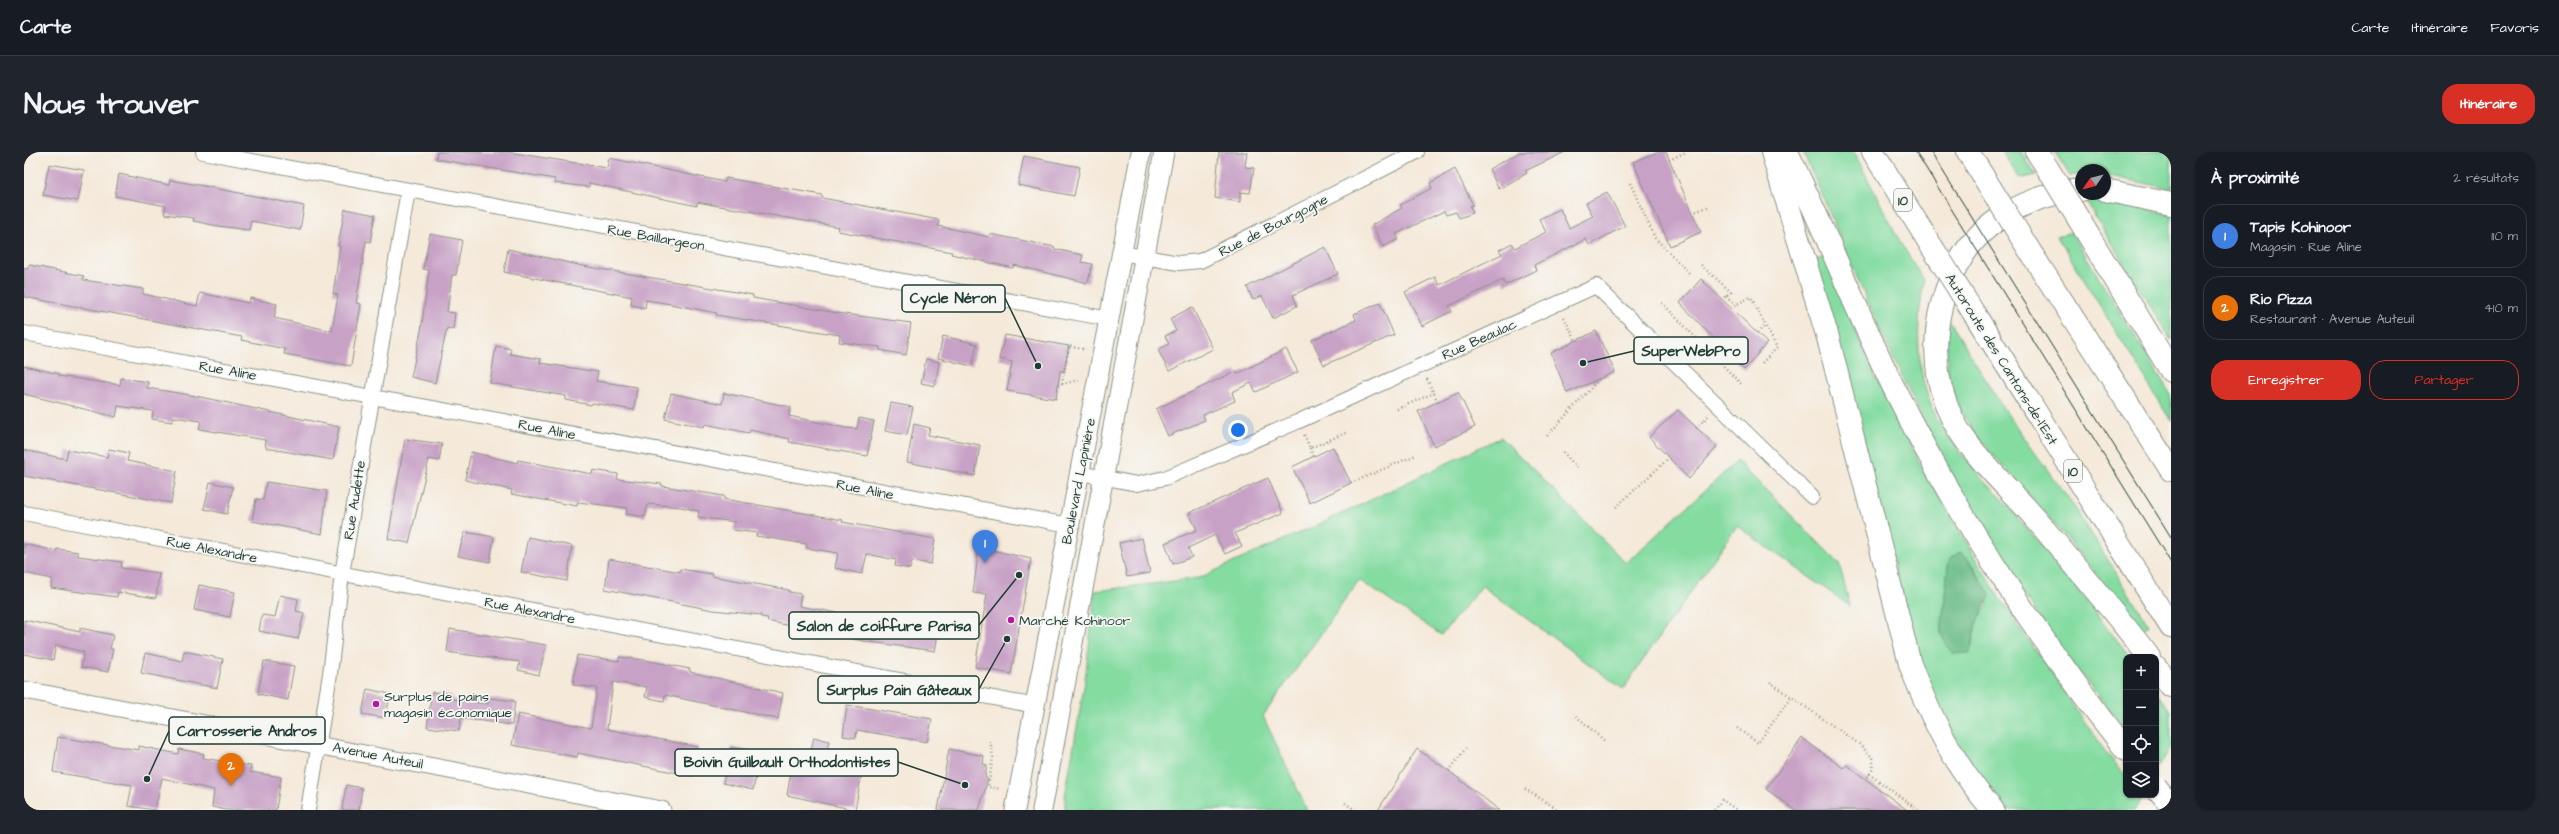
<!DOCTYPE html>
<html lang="fr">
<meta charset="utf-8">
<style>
body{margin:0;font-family:"Architects Daughter",sans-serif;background:#20242c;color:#f1f3f6}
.controls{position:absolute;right:12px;bottom:12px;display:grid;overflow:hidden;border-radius:8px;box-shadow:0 1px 3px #0004}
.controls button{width:36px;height:36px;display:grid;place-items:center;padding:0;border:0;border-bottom:1px solid #363941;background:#171b24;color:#f1f3f6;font:20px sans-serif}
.compass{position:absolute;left:2051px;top:12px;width:36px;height:36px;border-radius:50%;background:#171b24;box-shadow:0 1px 3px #0004;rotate:235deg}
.you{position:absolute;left:1214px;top:278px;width:14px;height:14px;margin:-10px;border:3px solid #fff;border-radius:50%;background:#1a73e8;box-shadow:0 0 0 6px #1a73e833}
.badge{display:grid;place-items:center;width:26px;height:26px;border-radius:50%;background:#d93025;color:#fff;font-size:13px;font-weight:700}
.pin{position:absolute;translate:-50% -33px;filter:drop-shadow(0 1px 2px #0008)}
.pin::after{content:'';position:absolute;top:21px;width:14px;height:12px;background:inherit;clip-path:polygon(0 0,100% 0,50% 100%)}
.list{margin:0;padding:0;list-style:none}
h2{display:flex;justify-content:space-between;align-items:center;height:52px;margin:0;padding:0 16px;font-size:17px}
h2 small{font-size:13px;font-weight:400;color:#9ea1a6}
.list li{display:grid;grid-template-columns:26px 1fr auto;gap:12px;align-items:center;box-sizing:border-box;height:64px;margin:0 8px 8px;padding:0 8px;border:1px solid #363941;border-radius:16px}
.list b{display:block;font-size:15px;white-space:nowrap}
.list p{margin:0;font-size:13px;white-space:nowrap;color:#9ea1a6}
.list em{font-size:13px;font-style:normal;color:#9ea1a6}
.actions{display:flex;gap:8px;padding:12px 16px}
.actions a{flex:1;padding:9px 0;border:1px solid #d93025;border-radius:16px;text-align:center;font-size:14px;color:#d93025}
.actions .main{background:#d93025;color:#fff}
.icon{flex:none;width:22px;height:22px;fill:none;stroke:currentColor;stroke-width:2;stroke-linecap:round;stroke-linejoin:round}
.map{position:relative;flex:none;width:2147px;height:658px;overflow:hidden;border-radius:16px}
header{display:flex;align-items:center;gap:24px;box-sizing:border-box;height:56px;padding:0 20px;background:#171b24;border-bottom:1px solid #363941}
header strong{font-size:19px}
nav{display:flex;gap:22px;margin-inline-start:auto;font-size:14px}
.intro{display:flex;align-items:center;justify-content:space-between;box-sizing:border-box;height:96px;padding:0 24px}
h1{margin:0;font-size:28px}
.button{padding:10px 18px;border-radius:16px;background:#d93025;color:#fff;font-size:14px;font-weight:700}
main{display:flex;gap:24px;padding:0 24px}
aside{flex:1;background:#171b24;border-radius:16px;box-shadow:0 1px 3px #0004}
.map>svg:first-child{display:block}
.green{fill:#84dca1;stroke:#528c6a;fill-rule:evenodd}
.forest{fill:#6bbc87;stroke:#457c5e}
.building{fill:#c8a1c6}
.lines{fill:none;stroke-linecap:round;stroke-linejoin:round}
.minor-casing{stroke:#8a9386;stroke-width:16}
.tertiary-casing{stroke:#8a9386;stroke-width:19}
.secondary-casing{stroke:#8a9386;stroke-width:21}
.motorway-casing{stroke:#8a9386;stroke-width:24}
.path{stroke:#8a9386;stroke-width:2.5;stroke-dasharray:1 3;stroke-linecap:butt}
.minor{stroke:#fff;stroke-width:14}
.tertiary{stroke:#fff;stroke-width:17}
.secondary{stroke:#fff;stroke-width:19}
.motorway{stroke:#fff;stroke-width:22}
.tram{stroke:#1f3d34;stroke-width:1}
.motorway-bridge-casing{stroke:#8a9386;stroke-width:24;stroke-linecap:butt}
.motorway-bridge{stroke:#fff;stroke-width:22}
.poi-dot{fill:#b5179e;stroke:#f6f6f2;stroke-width:1.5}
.labels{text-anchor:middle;stroke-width:3.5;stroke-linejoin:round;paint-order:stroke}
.shield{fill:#f6f6f2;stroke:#60746d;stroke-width:1}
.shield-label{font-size:13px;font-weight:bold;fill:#1f3d34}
.street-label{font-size:14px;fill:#1f3d34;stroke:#f6f6f2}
.poi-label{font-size:14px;fill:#1f3d34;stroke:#f6f6f2;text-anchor:start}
.leader{fill:none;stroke:#1f3d34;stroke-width:1.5}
.callout-dot{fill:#1f3d34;stroke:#f6f6f2;stroke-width:1.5}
.callout{fill:#f6f6f2;stroke:#1f3d34;stroke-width:1.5}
.callout-label{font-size:15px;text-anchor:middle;font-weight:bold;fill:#1f3d34}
</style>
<header>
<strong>Carte</strong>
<nav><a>Carte</a><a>Itinéraire</a><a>Favoris</a></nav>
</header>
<div class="intro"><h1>Nous trouver</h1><a class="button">Itinéraire</a></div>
<main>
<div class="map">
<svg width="2147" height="658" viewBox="0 0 2147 658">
<rect width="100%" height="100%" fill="#f6f6f2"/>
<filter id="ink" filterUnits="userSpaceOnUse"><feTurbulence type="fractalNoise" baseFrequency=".025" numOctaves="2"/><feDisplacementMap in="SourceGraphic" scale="8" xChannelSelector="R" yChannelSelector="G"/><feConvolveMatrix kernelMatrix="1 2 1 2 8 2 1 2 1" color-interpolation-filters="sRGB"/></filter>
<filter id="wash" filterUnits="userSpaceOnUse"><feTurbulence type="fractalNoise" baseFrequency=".012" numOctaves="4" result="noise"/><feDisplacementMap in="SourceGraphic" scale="16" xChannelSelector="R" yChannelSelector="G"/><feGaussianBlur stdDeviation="0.9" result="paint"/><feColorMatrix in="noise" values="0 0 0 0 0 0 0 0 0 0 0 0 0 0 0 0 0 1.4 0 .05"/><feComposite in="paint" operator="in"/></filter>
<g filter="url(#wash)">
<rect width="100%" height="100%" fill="#f5e9d9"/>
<path class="green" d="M 1779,0 L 1830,0 L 1874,86 L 1900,129 C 1893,168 1891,210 1905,248 C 1921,292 1958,324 1988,359 C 2029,407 2068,455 2106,505 L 2102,505 L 2102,577 C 1999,460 1921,319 1856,178 C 1829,119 1806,59 1779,0 Z
M 1978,0 L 1998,0 L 2012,23 L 1996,27 Z
M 2031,0 L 2147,0 L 2147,37 L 2081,23 L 2081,18 L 2057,18 L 2057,22 L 2046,24 Z
M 2061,48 L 2089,49 L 2147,63 L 2147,188 Z
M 2047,80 L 2147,243 L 2147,269 L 2033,84 Z
M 1800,104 L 1850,222 L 1901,321 L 1976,447 L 2081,599 L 2102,624 L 2102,643 L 2119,645 L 2110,658 L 1986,658 C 1944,616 1917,564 1895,509 L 1790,108 ZM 1936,400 C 1953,413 1960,433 1964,453 L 1954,466 L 1949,493 L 1917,481 L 1924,415 L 1926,407 Z
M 1924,166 L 1979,256 L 2053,359 L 2125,473 L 2118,478 C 2081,433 2044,387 2005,343 C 1979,313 1947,285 1932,247 C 1921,221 1922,194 1924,166 Z
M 1477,285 L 1602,411 L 1713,309 L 1815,411 L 1826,454 L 1713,374 L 1599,537 L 1458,434 L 1417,483 L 1335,428 L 1239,564 L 1283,658 L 1041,658 L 1041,644 L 1061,529 L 1071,439 L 1175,426 L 1326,358 Z
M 2132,540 L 2147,559 L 2147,596 L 2135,614 L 2132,610 Z"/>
<path class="forest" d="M 1936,400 L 1942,405 L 1966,442 C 1964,452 1957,458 1954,467 C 1950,479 1951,490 1944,501 L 1931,502 C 1924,495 1920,491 1917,481 L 1924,415 L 1926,407 Z"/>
<g id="blocks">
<path class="building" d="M 413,0 L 484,0 L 583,16 L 585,6 L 701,30 L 702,26 L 798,43 L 798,46 L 915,68 L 914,74 L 965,85 L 966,82 L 1031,95 L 1030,97 L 1059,103 L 1057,110 L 1068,112 L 1064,131 L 990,113 L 989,116 L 927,102 L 928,100 L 814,79 L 815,75 L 673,50 L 673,54 L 565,31 L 565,35 L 531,31 L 531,27 L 412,7 Z
M 1195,0 L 1223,0 L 1221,15 L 1230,16 L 1226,41 L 1216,40 L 1216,50 L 1191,46 Z
M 1496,0 L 1541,0 L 1501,19 L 1503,21 L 1475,37 L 1465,17 Z
M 1633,0 L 1642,0 L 1677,80 L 1646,94 L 1609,10 Z
M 1000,4 L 1056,15 L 1050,44 L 994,33 Z
M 25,12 L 60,18 L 54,49 L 19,43 Z
M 1431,17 L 1449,53 L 1446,54 L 1449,61 L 1435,66 L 1432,60 L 1422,63 L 1420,59 L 1372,82 L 1375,87 L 1359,95 L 1348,73 L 1378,56 L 1376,53 L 1408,36 L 1406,31 Z
M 95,22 L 145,33 L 146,28 L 180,34 L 280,54 L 276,78 L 227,69 L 225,78 L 194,74 L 169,69 L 170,66 L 140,62 L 142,54 L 91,44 Z
M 1583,40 L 1601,74 L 1565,93 L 1562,87 L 1510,113 L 1512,118 L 1481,133 L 1479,128 L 1425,154 L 1428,159 L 1398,174 L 1381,140 L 1411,125 L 1415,133 L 1478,102 L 1475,98 L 1488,91 L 1491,96 L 1522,80 L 1515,67 L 1536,57 L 1545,76 L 1569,64 L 1562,51 Z
M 321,57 L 351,63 L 346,90 L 342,89 L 332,151 L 337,152 L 327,214 L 260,202 L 261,197 L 217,188 L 218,185 L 0,145 L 0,116 L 4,117 L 5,113 L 60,124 L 59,128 L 119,137 L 119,142 L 173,154 L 176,141 L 225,151 L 226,146 L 253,152 L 250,166 L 308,179 L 314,143 L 309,142 L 316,94 L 314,94 Z
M 406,82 L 438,88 L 432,123 L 428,123 L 423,160 L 431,161 L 429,177 L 423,176 L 411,231 L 387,225 L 397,179 L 405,118 L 399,117 Z
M 1301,95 L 1314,122 L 1269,143 L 1273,154 L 1249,166 L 1238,144 L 1229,148 L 1223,135 Z
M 484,97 L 559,114 L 729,143 L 729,146 L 813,161 L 887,171 L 882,203 L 856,198 L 856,195 L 815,190 L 816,183 L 692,163 L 693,161 L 641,151 L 622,148 L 621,156 L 607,153 L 608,145 L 480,120 Z
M 1677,127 L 1743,191 L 1720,218 L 1656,151 Z
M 1356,151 L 1370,183 L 1300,213 L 1288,188 L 1332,168 L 1330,162 Z
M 1168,155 L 1189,197 L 1145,219 L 1134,198 L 1145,192 L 1141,184 L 1152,179 L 1146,167 Z
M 1572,179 L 1591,220 L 1543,241 L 1527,201 Z
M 981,183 L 1045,194 L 1040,219 L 1036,219 L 1032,247 L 983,239 L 988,210 L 975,207 Z
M 919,184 L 953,192 L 948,214 L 914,206 Z
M 472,194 L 487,197 L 486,202 L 517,207 L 516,211 L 574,220 L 572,229 L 613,235 L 610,258 L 568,251 L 567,253 L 542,248 L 542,244 L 466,231 Z
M 1262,197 L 1274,220 L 1232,240 L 1227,231 L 1208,240 L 1211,249 L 1179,263 L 1181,268 L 1144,284 L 1132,257 L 1212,219 L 1213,222 Z
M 902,207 L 915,210 L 911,234 L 897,231 Z
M 0,214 L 35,222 L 35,224 L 96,233 L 97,226 L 124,230 L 123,236 L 172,244 L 315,275 L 309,308 L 242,296 L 241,288 L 175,277 L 177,269 L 149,265 L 148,270 L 128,267 L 129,259 L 94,254 L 92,265 L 0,242 Z
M 1434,240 L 1451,275 L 1410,294 L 1394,259 Z
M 647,241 L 698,252 L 700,241 L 767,255 L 765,264 L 822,276 L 833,277 L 835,266 L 850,269 L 843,304 L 765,290 L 766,287 L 726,278 L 725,281 L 681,272 L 680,275 L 641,267 Z
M 867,251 L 889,255 L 883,283 L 861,279 Z
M 1654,258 L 1693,295 L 1665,327 L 1625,285 Z
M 890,272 L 906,276 L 904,283 L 956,293 L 951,324 L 883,310 Z
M 381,287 L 418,292 L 415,309 L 405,307 L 385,391 L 364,387 Z
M 1309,295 L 1327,331 L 1286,351 L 1268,315 Z
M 85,297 L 105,301 L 103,309 L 153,319 L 147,351 L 0,324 L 0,298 L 42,307 L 44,298 L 83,305 Z
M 447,300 L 493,311 L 494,308 L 568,322 L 569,318 L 594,322 L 593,327 L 638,332 L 638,334 L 700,344 L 700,347 L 819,368 L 818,370 L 911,387 L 907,412 L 888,409 L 886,417 L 871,414 L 872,408 L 843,402 L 838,422 L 811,416 L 814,401 L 782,396 L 783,392 L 732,384 L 733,381 L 709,378 L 711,370 L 674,365 L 675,359 L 657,355 L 624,352 L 621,365 L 602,362 L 603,356 L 554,350 L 553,354 L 487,342 L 488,338 L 441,328 Z
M 1244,326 L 1259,361 L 1211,381 L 1218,394 L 1201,402 L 1191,383 L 1164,396 L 1168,405 L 1149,412 L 1141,391 L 1173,378 L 1165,361 Z
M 186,330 L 209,335 L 203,362 L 180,357 Z
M 242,330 L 303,339 L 298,382 L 228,369 L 232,347 L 239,348 Z
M 441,380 L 470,385 L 466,410 L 434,404 Z
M 504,385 L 548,394 L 543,429 L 497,420 Z
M 1118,386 L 1126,421 L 1103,425 L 1095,391 Z
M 0,392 L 32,399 L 33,397 L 54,400 L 54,404 L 98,410 L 97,416 L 135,421 L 132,446 L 94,440 L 93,445 L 27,436 L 28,427 L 0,421 Z
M 955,395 L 1007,407 L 987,522 L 951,515 L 963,442 L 949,441 Z
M 585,407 L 656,420 L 656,417 L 688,422 L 688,424 L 765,438 L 765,440 L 777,442 L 775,454 L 882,473 L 882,469 L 902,474 L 904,468 L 916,470 L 911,499 L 839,489 L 743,469 L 744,466 L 737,465 L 737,463 L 689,458 L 581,437 Z
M 175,433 L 211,440 L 206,465 L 170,458 Z
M 256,443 L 274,447 L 272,459 L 280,461 L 274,487 L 235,479 L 238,463 L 251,465 Z
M 0,468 L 56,480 L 56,476 L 89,483 L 86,497 L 89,497 L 84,520 L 57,515 L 60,500 L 32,493 L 29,508 L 0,502 Z
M 426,477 L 522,493 L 515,523 L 494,518 L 496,510 L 423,500 Z
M 160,499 L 199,507 L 193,536 L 117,521 L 121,501 L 158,509 Z
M 553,503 L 595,509 L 595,505 L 620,508 L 666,517 L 666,520 L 759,541 L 754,567 L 641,543 L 640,549 L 621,545 L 623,535 L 589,530 L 583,577 L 674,595 L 669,624 L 554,601 L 553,605 L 488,593 L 494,562 L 567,576 L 573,536 L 549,533 Z
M 240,509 L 270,514 L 264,548 L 234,542 Z
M 343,537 L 366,542 L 362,566 L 338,562 Z
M 408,540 L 428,543 L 427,547 L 464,552 L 465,546 L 491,549 L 488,573 L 437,566 L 435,579 L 403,575 Z
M 823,553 L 908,567 L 903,590 L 833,578 L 832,586 L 819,584 Z
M 34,585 L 115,598 L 115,594 L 154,602 L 155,597 L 180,602 L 179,606 L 227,614 L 226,620 L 257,625 L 252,658 L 202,658 L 188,655 L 190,638 L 138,626 L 131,658 L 104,654 L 108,633 L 29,620 Z
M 790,585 L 805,589 L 800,612 L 838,620 L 831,658 L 763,643 L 769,609 L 784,612 Z
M 1778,586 L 1819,616 L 1823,613 L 1883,658 L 1771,658 L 1742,637 Z
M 707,595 L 737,601 L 729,638 L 699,631 Z
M 925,597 L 960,604 L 959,612 L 963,613 L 961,626 L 964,627 L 955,658 L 914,658 Z
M 1393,597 L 1425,619 L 1475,658 L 1354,658 Z
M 322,633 L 338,636 L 335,658 L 318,658 Z"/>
</g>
</g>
<g filter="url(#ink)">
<use href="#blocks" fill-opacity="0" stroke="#8a9386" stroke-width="1"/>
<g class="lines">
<defs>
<path id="minor" d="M 179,0 L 1085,167
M 1097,101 L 1155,111 L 1176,109 L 1393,0
M 0,181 L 1045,373
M 1056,321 L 1113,332 L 1141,326 L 1273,270 L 1572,134 L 1788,345
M 0,361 L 1012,554
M 284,658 L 306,522 L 318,422 L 384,39"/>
<path id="tertiary" d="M 0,538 L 638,658"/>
<path id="secondary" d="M 991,658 L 1117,0
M 1018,658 L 1140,0"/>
<path id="motorway" d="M 1748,0 L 1804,186 L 1886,512 C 1906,565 1931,615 1969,658
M 1763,0 C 1801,77 1831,157 1869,234 C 1933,364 2012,484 2102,598
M 1849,0 L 1908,95
M 1944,0 L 1967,37
M 2013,0 L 2024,17
M 2057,38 C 2008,42 1957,68 1934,112 C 1904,166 1904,235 1940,286 C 1960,315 1987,338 2010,365 C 2049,411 2088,457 2125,505
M 2081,38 L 2147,52
M 2060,76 L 2147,219
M 2009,104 L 2147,318
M 1951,163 L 2147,475
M 2132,515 L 2147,534"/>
</defs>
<use href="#minor" class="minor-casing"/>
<use href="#tertiary" class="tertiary-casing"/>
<use href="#secondary" class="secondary-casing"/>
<use href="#motorway" class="motorway-casing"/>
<path class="path" d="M 1645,8 L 1662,0
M 1606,31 L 1631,86 L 1667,123
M 1668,61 L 1686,54
M 1677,113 L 1707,140 L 1698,147
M 1702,144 L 1711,153 L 1727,145 L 1753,196 L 1736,213
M 1638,151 L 1717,232
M 1540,165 L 1552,189
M 1733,181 L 1741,174
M 1403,227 L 1414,250
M 1038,232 L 1045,194 L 1062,198
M 1034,233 L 1055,228
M 1373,257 L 1410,241
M 1672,276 L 1684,264
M 1280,283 L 1286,296 L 1324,280
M 1523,284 L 1576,226
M 1286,296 L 1289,304
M 1539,300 L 1553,316
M 1327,331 L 1392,303
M 1592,355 L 1645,306
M 1746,530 L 1835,592 L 1849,606 L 1849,617 L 1842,627
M 1552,564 L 1582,590
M 1713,576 L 1734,591 L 1767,545
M 966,589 L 969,605 L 964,635 L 977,637
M 1425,619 L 1442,596
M 1845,622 L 1894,658
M 1501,637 L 1535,658
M 1321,651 L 1331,658
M 1690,658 L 1698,648 L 1713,658"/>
<use href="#minor" class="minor"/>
<use href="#tertiary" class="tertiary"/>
<use href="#secondary" class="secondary"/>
<use href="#motorway" class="motorway"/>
<path class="tram" d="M 1892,0 L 2147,411
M 1907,0 L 2147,385"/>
<defs>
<path id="motorway-bridge" d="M 2024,17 L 2060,76
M 1967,37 L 2009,104
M 1908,95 L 1951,163
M 2132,635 L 2147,653"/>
</defs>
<use href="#motorway-bridge" class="motorway-bridge-casing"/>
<use href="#motorway-bridge" class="motorway-bridge"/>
</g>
</g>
<g class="poi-dot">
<circle cx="987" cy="468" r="4"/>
<circle cx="352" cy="552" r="4"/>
</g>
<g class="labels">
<g class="shield">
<rect x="1870" y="37" width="18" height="22" rx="3"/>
<rect x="2040" y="308" width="18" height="22" rx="3"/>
</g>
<g class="shield-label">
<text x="1879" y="53">10</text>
<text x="2049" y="324">10</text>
</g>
<g class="street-label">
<text transform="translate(1249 73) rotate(-27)" y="5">Rue de Bourgogne</text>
<text transform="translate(632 85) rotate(10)" y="5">Rue Baillargeon</text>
<text transform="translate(1455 187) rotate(-24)" y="5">Rue Beaulac</text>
<text transform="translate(1978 207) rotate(58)" y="5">Autoroute des Cantons-de-l'Est</text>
<text transform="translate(204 218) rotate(10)" y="5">Rue Aline</text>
<text transform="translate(523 277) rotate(11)" y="5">Rue Aline</text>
<text transform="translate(1054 329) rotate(-79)" y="5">Boulevard Lapinière</text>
<text transform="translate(841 337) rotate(11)" y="5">Rue Aline</text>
<text transform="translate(330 348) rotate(-81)" y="5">Rue Audette</text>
<text transform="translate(188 397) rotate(11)" y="5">Rue Alexandre</text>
<text transform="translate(506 458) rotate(11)" y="5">Rue Alexandre</text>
<text transform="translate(354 603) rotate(11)" y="5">Avenue Auteuil</text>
</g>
<g class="poi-label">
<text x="995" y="473">Marché Kohinoor</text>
<text x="360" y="549">Surplus de pains<tspan x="360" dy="16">magasin économique</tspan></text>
</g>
</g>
<path class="leader" d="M1014 214L981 146M1559 211L1610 199M995 423L955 473M983 487L955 537M123 627L145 579M941 633L874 610"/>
<g class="callout-dot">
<circle cx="1014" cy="214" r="4"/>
<circle cx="1559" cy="211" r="4"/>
<circle cx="995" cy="423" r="4"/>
<circle cx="983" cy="487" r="4"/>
<circle cx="123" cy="627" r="4"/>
<circle cx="941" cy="633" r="4"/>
</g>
<g class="callout">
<rect x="878" y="133" width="103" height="27" rx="4"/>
<rect x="1610" y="185" width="114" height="27" rx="4"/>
<rect x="765" y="460" width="190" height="27" rx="4"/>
<rect x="794" y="524" width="161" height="27" rx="4"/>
<rect x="145" y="565" width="156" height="27" rx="4"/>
<rect x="651" y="597" width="223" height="27" rx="4"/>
</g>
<g class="callout-label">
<text x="929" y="151">Cycle Néron</text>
<text x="1667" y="204">SuperWebPro</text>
<text x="860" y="479">Salon de coiffure Parisa</text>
<text x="875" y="543">Surplus Pain Gâteaux</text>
<text x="223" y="584">Carrosserie Andros</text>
<text x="763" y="615">Boivin Guilbault Orthodontistes</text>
</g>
</svg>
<div class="controls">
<button>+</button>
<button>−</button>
<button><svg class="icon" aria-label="locate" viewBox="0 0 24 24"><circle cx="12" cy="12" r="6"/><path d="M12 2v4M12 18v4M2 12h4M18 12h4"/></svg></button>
<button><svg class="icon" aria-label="layers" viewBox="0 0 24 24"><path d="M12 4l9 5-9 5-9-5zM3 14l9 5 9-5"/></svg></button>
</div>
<svg class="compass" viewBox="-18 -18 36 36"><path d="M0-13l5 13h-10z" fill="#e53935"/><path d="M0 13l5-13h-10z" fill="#9ea1a6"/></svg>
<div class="you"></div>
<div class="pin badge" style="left:961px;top:411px;background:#3f7fe0">1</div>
<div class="pin badge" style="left:207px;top:634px;background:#e8710a">2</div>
</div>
<aside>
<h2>À proximité<small>2 résultats</small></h2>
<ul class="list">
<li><span class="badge" style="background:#3f7fe0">1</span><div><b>Tapis Kohinoor</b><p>Magasin · Rue Aline</p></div><em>110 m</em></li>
<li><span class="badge" style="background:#e8710a">2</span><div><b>Rio Pizza</b><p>Restaurant · Avenue Auteuil</p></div><em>410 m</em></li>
</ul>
<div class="actions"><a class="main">Enregistrer</a><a>Partager</a></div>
</aside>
</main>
